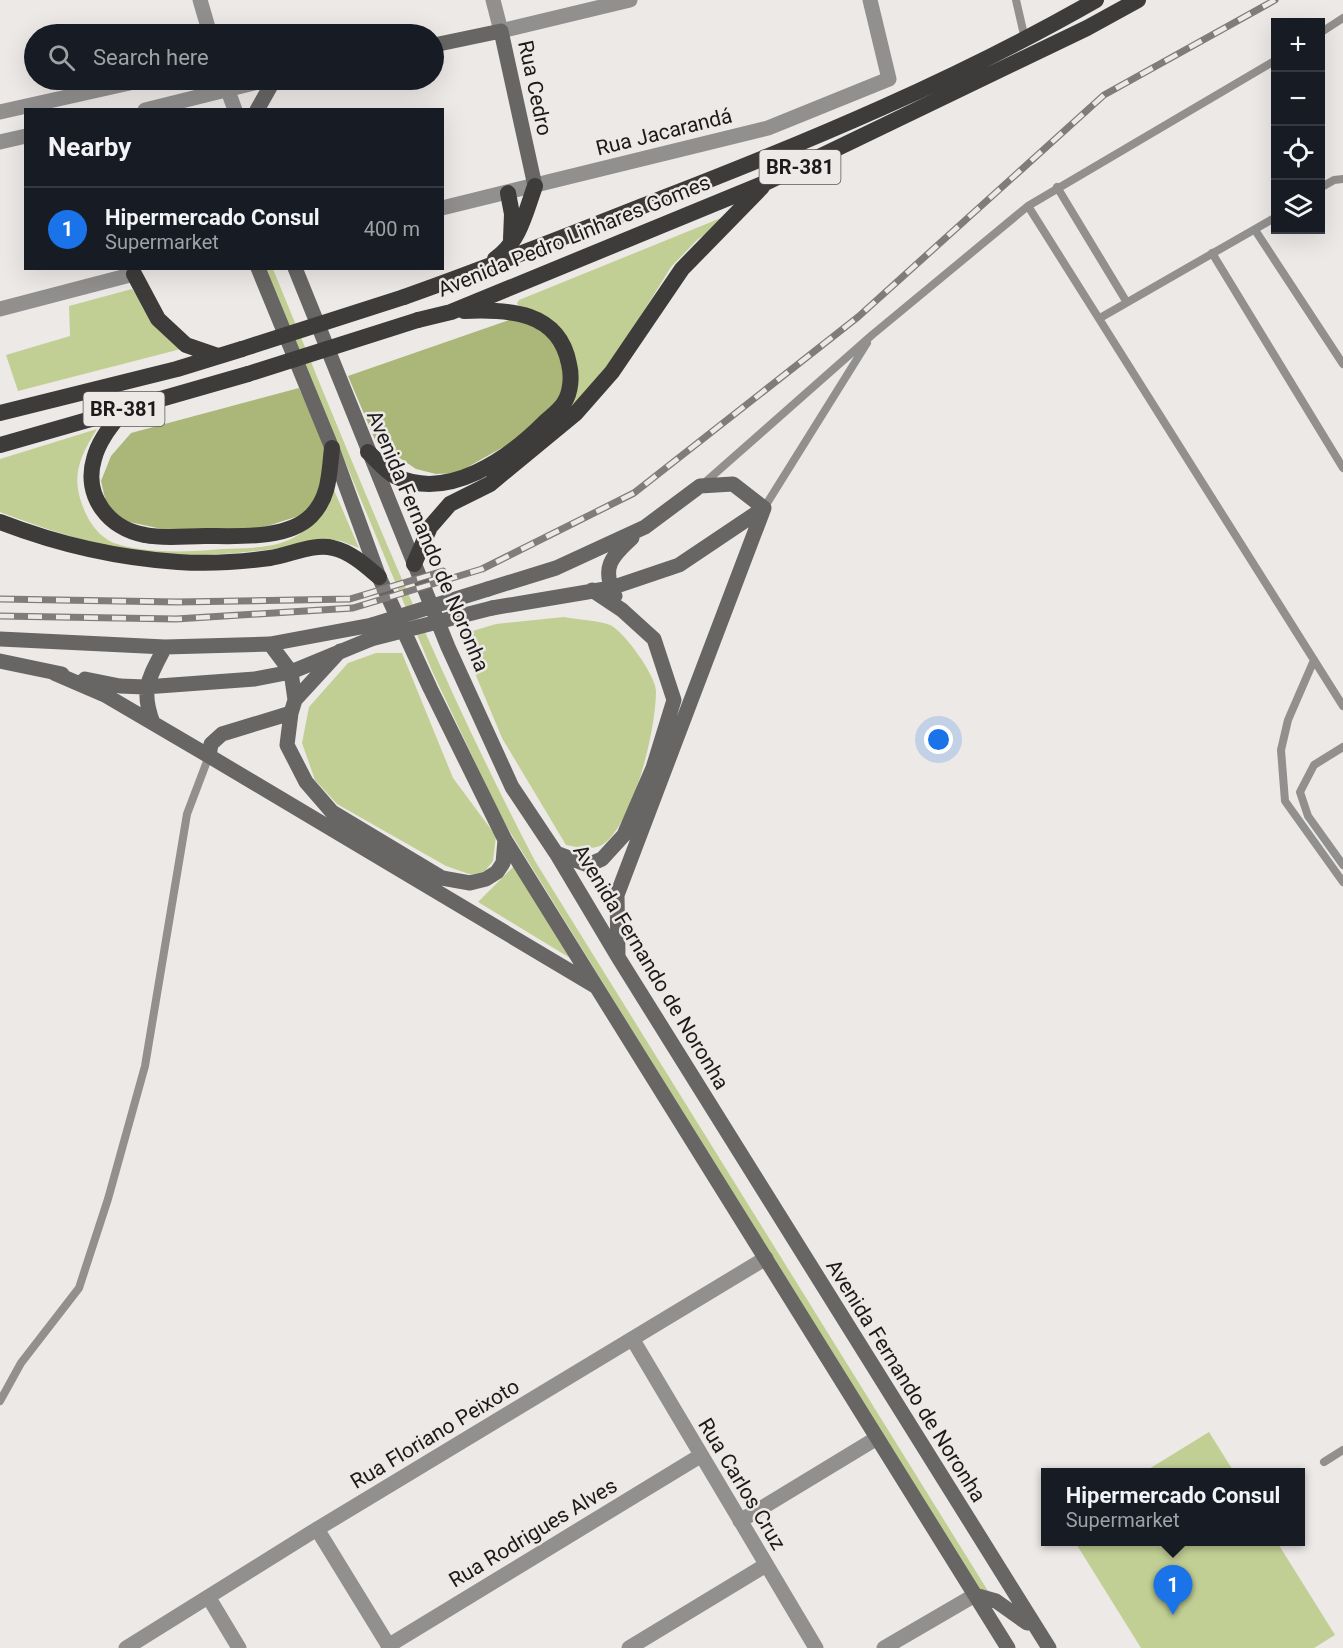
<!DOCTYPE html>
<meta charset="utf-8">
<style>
body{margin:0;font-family:Roboto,sans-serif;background:#20242c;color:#f1f3f6}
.controls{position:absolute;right:18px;top:18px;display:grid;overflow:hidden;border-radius:0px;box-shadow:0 6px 24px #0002}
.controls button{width:54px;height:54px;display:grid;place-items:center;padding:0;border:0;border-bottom:2px solid #363941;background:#171b24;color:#f1f3f6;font:30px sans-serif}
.you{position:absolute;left:939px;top:740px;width:21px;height:21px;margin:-15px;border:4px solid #fff;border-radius:50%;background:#1a73e8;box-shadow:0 0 0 9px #1a73e833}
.badge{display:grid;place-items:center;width:39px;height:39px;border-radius:50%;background:#1a73e8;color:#fff;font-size:20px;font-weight:700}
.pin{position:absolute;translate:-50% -50px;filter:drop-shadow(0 2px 3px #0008)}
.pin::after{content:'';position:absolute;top:32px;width:21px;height:18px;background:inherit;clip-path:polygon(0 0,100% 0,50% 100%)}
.popup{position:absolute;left:1041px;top:1468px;width:264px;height:78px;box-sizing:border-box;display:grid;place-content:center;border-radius:0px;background:#171b24;filter:drop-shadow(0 2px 4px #0005);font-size:20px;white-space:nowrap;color:#9ea1a6}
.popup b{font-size:22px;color:#f1f3f6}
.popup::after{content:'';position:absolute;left:50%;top:100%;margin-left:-12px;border:12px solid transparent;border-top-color:#171b24}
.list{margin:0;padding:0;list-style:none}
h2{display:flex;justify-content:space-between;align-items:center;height:78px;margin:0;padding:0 24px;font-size:26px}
h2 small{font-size:20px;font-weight:400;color:#9ea1a6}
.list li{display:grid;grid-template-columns:39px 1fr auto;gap:18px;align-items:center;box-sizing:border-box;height:84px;padding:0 24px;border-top:2px solid #363941}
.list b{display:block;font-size:22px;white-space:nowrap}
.list p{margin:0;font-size:20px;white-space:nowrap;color:#9ea1a6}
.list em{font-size:20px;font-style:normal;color:#9ea1a6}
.icon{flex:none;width:33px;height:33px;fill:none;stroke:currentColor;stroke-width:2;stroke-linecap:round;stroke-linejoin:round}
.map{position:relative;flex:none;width:1343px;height:1648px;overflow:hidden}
.search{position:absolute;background:#171b24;box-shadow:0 6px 24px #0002;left:24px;top:24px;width:420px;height:66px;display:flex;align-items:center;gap:15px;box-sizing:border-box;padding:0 21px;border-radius:33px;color:#9ea1a6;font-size:22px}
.panel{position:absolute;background:#171b24;box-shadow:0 6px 24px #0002;left:24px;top:108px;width:420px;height:162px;border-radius:0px}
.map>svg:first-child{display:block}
.green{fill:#c2cf94}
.forest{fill:#aab778}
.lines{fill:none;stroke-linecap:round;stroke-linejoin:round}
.service{stroke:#91908f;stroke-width:8}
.minor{stroke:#91908f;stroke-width:15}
.tertiary{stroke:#91908f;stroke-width:15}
.secondary{stroke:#676664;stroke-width:15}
.trunk{stroke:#3e3c3a;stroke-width:16}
.rail-casing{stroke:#7f7c7b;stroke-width:7}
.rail{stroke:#ede9e7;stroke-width:4.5;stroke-dasharray:14;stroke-linecap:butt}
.secondary-bridge{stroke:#676664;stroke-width:15}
.trunk-bridge{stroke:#3e3c3a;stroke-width:16}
.labels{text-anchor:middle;stroke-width:5;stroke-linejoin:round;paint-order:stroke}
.shield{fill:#ede9e7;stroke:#5b5858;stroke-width:1.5}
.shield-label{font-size:20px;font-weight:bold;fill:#1c1a1a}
.street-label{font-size:21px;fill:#1c1a1a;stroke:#ede9e7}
</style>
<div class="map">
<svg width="1343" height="1648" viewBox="0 0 1343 1648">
<rect width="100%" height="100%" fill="#ede9e7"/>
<path class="green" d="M 721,218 L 723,223 L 698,239 L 671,267 L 616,356 L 574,405 L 570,404 L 517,303 L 519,300 Z
M 265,269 L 273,269 C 355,469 435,670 535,861 L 988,1591 L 976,1588 L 502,819 L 433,673 Z
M 132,289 L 181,349 L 18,391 L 6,355 L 70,336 L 69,306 Z
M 97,429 C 76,462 70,482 88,518 C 93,528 105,541 117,544 C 150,554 189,552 222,549 C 247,548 280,549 301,533 C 317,522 327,507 334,490 L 359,548 L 341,541 L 330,540 C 263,552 181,563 114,548 C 76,539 37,526 0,512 L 0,459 Z
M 564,617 C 578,620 596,620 610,625 C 624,631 656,676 656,691 C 656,729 635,817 606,842 C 595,852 578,847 566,845 L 502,738 L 459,635 L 496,624 Z
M 376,653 L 402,653 L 453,778 L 496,836 L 493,861 L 485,871 L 472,875 L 446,866 L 337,804 L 315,780 L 302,743 L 309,707 L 348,663 Z
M 518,862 L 575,961 L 478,902 Z
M 1209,1432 L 1234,1472 L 1144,1472 Z
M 1075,1542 L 1277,1542 L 1335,1635 L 1314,1648 L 1141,1648 Z"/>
<path class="forest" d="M 512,319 L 539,328 L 556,340 L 566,379 L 557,401 L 521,437 L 457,473 L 436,474 L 416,469 L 376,442 L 348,376 Z
M 299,388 L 330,457 L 322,490 L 305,514 L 252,531 L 162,529 L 120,520 L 107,507 L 101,481 L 111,456 L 131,433 Z"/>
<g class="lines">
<path class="service" d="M 1016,0 L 1025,39
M 1320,33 L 1343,18
M 1057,187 L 1126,301
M 1320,188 L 1334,180 L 1343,179
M 1028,206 L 1343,706
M 1255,230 L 1343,364
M 1212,253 L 1343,468
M 1100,318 L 1276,217
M 702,485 L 872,335 L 1028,206 L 1276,60
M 764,508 L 867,343
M 1314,660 L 1288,720 L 1281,750 L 1285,801 L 1343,882
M 1343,747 L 1314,765 L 1300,792 L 1308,816 L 1343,865
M 0,1401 L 21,1363 L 79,1288 L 108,1199 L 145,1066 L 187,814 L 209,756
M 1324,1462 L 1343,1450"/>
<path class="minor" d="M 200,0 L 210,34
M 493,0 L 501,31
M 442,208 L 768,128 L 889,79 L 870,0
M 0,309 L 134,274
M 633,1340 L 816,1648
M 740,1521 L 877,1438
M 317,1529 L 390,1648
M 209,1598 L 239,1648
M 388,1646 L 700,1456
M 126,1648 L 317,1529 L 766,1258
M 629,1648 L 766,1565
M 884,1648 L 975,1595"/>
<path class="tertiary" d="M 501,31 L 630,0
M 224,80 L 235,110
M 145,110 L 266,80
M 0,112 L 143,80
M 0,142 L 26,136"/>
<path class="secondary" d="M 434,45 L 501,31 L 535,186
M 257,110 L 274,80
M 258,268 L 332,448 L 379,577 L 430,688 L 505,840 L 1008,1648
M 295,268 L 448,647 L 512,787 L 556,853 L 618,957 L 1049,1648
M 488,589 L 556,568 L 645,527 L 700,486 L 733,484 L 764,508
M 615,596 C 601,568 611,557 632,538
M 492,608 L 611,588 L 679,565 L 764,508
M 0,639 L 165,647 L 270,644 L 372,625
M 270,644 L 291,672 L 295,700
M 340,651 L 295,700 L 291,713 L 287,745 L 306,782 L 332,812 L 442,878 L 470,883 L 486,879 L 497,872 L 503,863 L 505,840
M 0,661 L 62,674
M 54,673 L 105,695 L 209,756 L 595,986
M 85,679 L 120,686 L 145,687 L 255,679 L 291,672 L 371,639
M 153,723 C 140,689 149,678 165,647
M 209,756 L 211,744 L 222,734 L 291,713
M 556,853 L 588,865 L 602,859 L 624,835 L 653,768 L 674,700 L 654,639 L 622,610 L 592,590
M 618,954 L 617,895 L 764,508
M 975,1595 L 996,1601 L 1027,1623"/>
<path class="trunk" d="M 508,193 L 512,214 L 511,239
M 495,259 C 520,241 525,214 535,186
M 134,274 L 158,319 L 186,345 L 218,356
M 404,297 C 492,266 577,232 663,198 C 810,141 958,79 1096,0
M 418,320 L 451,312 L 765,183 L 1087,28 L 1138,0
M 125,408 C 113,424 99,439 94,459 C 83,496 109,529 145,535 C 164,539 186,536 205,536 C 236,536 287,540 311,516 C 330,497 329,473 332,448
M 0,413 L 177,369 L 242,349
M 0,445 L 248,374
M 368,452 C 376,459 385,471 395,476 C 448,502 509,458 544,423 C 550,417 559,411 564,403 C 571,392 572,376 569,364 C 559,311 509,309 464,311
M 0,522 C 57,544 117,558 178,562 C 207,564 241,562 270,558 C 290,555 314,543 333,548 C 351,552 366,566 379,577
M 414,564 L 430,527 L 450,504 L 490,484 L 576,413 L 612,372 L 682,269 L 762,187"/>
<defs>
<path id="rail" d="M 0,599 L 177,602 L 350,599 L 443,571
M 0,616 L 176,619 L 353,608 L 482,569 L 634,493 L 858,317 L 1104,95 L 1275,0"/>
</defs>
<use href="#rail" class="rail-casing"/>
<use href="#rail" class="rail"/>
<path class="secondary-bridge" d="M 372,625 L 488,589
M 371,639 L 492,608"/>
<path class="trunk-bridge" d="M 242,349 L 404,297
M 248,374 L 418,320"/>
</g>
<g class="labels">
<g class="shield">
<rect x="759.5" y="150" width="81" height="34" rx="4.5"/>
<rect x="83.5" y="392" width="81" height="34" rx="4.5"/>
</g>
<g class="shield-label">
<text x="800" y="174">BR-381</text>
<text x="124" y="416">BR-381</text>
</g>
<g class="street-label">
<text transform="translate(535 88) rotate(78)" y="7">Rua Cedro</text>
<text transform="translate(664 132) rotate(-14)" y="7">Rua Jacarandá</text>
<text transform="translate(574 236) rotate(-22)" y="7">Avenida Pedro Linhares Gomes</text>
<text transform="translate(428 541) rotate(67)" y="7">Avenida Fernando de Noronha</text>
<text transform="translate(651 967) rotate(59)" y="7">Avenida Fernando de Noronha</text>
<text transform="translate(906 1381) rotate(58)" y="7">Avenida Fernando de Noronha</text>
<text transform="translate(435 1434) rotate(-31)" y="7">Rua Floriano Peixoto</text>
<text transform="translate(742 1484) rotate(59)" y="7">Rua Carlos Cruz</text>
<text transform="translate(533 1533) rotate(-31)" y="7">Rua Rodrigues Alves</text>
</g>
</g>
</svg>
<div class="controls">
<button>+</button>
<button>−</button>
<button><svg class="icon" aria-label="locate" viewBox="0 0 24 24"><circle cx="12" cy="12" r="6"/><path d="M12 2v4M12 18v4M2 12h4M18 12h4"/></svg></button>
<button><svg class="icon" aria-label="layers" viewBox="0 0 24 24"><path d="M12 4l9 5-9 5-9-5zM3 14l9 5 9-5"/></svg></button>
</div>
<div class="you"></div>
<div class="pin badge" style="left:1173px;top:1615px">1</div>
<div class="popup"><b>Hipermercado Consul</b>Supermarket</div>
<div class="search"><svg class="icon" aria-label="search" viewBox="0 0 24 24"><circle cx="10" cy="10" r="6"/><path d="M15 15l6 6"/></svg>Search here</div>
<section class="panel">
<h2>Nearby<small></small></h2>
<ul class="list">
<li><span class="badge">1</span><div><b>Hipermercado Consul</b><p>Supermarket</p></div><em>400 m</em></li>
</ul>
</section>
</div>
